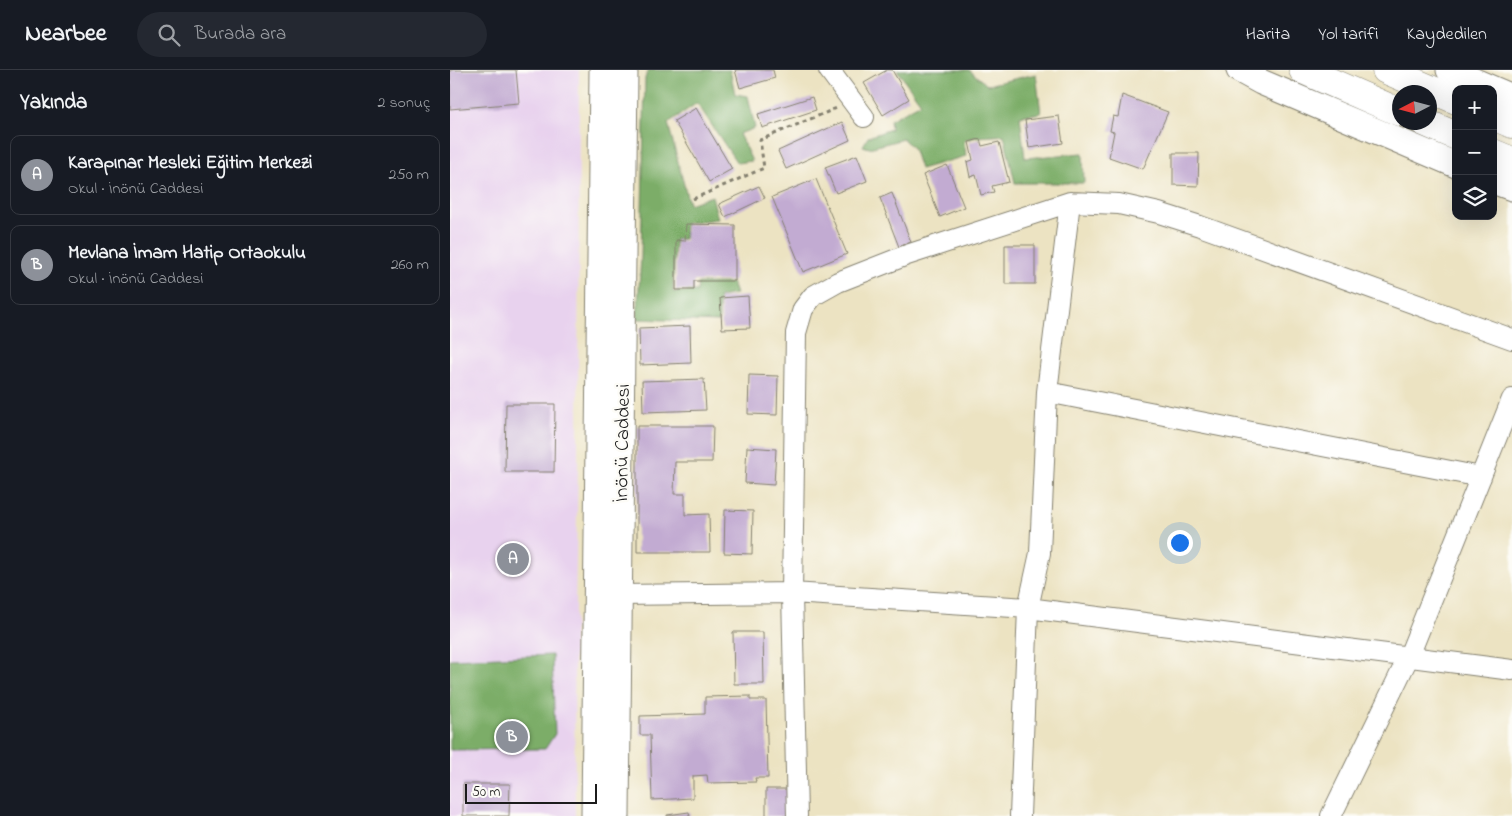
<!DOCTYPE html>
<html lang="tr">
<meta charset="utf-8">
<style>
body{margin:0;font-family:"Indie Flower",sans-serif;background:#242831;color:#f1f3f6}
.controls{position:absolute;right:15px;top:15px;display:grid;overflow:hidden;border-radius:10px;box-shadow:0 5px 20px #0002}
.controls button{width:45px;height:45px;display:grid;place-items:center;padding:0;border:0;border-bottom:1px solid #363941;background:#171b24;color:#f1f3f6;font:25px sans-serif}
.compass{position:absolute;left:942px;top:15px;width:45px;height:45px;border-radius:50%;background:#171b24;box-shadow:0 5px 20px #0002;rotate:264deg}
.scale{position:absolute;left:15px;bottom:12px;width:132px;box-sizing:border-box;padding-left:5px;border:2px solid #1c1c1c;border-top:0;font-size:14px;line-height:18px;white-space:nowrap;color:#1c1c1c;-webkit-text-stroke:4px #fdfcf7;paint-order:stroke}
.you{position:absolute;left:729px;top:472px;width:18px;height:18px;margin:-12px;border:4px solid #fff;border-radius:50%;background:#1a73e8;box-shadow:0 0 0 8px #1a73e833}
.badge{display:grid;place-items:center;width:32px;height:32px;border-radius:50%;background:#8c9099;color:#fff;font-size:16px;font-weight:700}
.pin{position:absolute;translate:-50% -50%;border:2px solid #fff;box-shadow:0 1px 5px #0006}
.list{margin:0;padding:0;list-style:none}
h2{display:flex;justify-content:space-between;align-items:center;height:65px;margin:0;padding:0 20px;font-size:21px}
h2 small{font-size:16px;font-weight:400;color:#9ea1a6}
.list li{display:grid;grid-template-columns:32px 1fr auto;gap:15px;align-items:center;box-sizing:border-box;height:80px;margin:0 10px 10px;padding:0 10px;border:1px solid #363941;border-radius:10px}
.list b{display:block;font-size:19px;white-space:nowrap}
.list p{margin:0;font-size:16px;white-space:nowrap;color:#9ea1a6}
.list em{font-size:16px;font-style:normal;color:#9ea1a6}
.icon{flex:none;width:28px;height:28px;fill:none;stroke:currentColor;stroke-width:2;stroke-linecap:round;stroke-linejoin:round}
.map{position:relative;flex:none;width:1062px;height:746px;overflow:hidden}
header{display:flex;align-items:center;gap:30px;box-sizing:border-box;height:70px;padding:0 25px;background:#171b24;border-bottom:1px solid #363941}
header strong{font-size:24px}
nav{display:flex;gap:28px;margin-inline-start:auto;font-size:18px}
.search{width:350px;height:45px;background:#242831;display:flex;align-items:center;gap:12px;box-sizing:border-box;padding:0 18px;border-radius:28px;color:#9ea1a6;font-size:19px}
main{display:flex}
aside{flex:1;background:#171b24}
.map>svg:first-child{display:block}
.built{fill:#e8d2ee}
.forest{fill:#7cad68;stroke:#4c6442}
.building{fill:#c2abd2}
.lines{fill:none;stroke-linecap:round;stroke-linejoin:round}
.minor-casing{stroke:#84806f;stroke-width:22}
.major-casing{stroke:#84806f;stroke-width:27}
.highway-casing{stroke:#84806f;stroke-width:29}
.path{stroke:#84806f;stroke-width:3;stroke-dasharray:4 4;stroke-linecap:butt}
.minor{stroke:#fff;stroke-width:20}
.major{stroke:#fff;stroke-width:25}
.highway{stroke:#fff;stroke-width:28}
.labels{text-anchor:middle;stroke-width:5;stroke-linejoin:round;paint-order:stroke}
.street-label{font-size:20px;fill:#1c1c1c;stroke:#fdfcf7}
</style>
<header>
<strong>Nearbee</strong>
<div class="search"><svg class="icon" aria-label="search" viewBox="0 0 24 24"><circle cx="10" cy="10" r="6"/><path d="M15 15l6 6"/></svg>Burada ara</div>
<nav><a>Harita</a><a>Yol tarifi</a><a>Kaydedilen</a></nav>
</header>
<main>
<aside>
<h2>Yakında<small>2 sonuç</small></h2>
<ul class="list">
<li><span class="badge">A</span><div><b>Karapınar Mesleki Eğitim Merkezi</b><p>Okul · İnönü Caddesi</p></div><em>250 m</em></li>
<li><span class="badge">B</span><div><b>Mevlana İmam Hatip Ortaokulu</b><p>Okul · İnönü Caddesi</p></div><em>260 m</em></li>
</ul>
</aside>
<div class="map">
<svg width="1062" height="746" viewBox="0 0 1062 746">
<rect width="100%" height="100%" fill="#fdfcf7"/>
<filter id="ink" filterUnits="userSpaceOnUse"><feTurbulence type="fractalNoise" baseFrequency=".02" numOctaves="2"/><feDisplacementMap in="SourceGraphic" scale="10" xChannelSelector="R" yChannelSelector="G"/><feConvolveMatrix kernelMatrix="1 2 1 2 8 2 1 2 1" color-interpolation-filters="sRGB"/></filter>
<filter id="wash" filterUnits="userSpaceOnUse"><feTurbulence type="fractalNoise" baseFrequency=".0096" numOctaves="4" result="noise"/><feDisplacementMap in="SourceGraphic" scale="20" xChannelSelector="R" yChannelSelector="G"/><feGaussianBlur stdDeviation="1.12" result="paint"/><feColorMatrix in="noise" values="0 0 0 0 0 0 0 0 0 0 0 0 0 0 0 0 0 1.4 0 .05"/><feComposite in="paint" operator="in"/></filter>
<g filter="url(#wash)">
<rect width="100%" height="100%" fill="#ece3c2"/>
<path class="built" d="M 0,0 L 129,0 L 128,393 L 124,585 L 125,746 L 0,746 Z"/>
<path class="forest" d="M 199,0 L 280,0 L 285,24 L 298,26 L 305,58 L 289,64 L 302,91 L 287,93 L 247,33 L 218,53 L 239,134 L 262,126 L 268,149 L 235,153 L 234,169 L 225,169 L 223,222 L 247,221 L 248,213 L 282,213 L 286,224 L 269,227 L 269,252 L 187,249 L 191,187 L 195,8 Z
M 447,0 L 519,0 L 537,15 L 586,4 L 591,43 L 570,46 L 575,88 L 633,83 L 634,113 L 565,113 L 554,65 C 541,67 526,65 514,71 L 516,86 L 470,99 L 463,78 L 453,69 L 419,78 L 413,76 L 418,67 L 441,59 L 440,50 L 471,33 Z
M 102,585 L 105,664 L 95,679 L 0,680 L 0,589 Z"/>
<g id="blocks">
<path class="building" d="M 0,0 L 66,0 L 69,33 L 0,39 Z
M 285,0 L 323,0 L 325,8 L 290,18 Z
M 437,0 L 442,0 L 459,29 L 433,45 L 414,13 Z
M 672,25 L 718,42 L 693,99 L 659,87 L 664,62 L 660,61 L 663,46 L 668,47 Z
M 362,27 L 366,40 L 312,58 L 308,44 Z
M 246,38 L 282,99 L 259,112 L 224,51 Z
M 609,46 L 613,73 L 579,78 L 575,50 Z
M 392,52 L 400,70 L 336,99 L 328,81 Z
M 530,69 L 532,76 L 549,72 L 559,112 L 542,116 L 544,122 L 531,125 L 526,105 L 520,107 L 517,92 L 523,90 L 519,72 Z
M 723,83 L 749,83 L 748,116 L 723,115 Z
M 407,85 L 417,111 L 386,123 L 375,97 Z
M 497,95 L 514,137 L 490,147 L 473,105 Z
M 366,109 L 397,184 L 353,202 L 322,127 Z
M 309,116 L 315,128 L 275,147 L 269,134 Z
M 442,123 L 461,172 L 449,177 L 430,128 Z
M 236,154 L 285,155 L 285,211 L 244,211 L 244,220 L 226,220 L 226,170 L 235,171 Z
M 555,175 L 585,175 L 585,214 L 555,214 Z
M 298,226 L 300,258 L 272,259 L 270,228 Z
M 240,256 L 241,293 L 190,295 L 189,258 Z
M 299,305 L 328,306 L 327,345 L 298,344 Z
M 254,309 L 256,340 L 193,342 L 192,311 Z
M 56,334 L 105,334 L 104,402 L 55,402 Z
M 187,356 L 263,356 L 262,392 L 225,392 L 224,424 L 235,424 L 235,445 L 259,444 L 260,482 L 187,482 Z
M 297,377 L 326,379 L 324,415 L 295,413 Z
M 275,440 L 303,441 L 302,484 L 274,483 Z
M 283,562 L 313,562 L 314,614 L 284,614 Z
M 300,626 L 300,630 L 316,630 L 318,708 L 305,708 L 306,712 L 258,713 L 257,705 L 243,706 L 243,728 L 202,730 L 200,665 L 190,665 L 190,646 L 255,644 L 255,627 Z
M 13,714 L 60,714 L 59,746 L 13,746 Z
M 316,719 L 338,719 L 338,746 L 316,746 Z
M 239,742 L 240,746 L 217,746 L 217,745 Z"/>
</g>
</g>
<g filter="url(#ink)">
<use href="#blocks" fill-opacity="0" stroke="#84806f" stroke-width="1"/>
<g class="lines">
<defs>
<path id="minor" d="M 379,0 L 414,47
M 597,322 L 1031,407
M 168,525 L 342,523 L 578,538 L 1062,600
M 347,746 L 342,523 L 346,263 L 353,239 L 363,226 L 388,212 L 457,185 L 620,132 L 669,134 L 709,143 L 750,156 L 1062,269
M 570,746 L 578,538 L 590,483 L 597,322 L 620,132
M 881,746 L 959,586 L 1062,329"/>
<path id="major" d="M 789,0 L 811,12 L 1006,95
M 999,0 L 1062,27
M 1043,111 L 1062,118
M 144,746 L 152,0
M 167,746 L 175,0"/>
<path id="highway" d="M 853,0 L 949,42
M 936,0 L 1006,30
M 1043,46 L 1062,54
M 974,52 L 1006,66
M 1043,83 L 1062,91"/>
</defs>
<use href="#minor" class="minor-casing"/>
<use href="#major" class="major-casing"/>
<use href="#highway" class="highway-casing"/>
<path class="path" d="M 243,129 L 314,98 L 310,70 L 387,38"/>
<use href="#minor" class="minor"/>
<use href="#major" class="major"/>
<use href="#highway" class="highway"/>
</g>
</g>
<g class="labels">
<g class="street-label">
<text transform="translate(171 373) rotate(-89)" y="7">İnönü Caddesi</text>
</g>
</g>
</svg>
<div class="controls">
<button>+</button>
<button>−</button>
<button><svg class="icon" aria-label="layers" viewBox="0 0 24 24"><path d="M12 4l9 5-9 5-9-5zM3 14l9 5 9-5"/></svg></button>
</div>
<svg class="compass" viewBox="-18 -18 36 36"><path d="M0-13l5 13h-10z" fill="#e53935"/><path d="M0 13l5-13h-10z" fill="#9ea1a6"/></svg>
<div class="scale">50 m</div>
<div class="you"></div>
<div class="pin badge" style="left:63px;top:489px">A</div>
<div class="pin badge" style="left:62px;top:667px">B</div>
</div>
</main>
